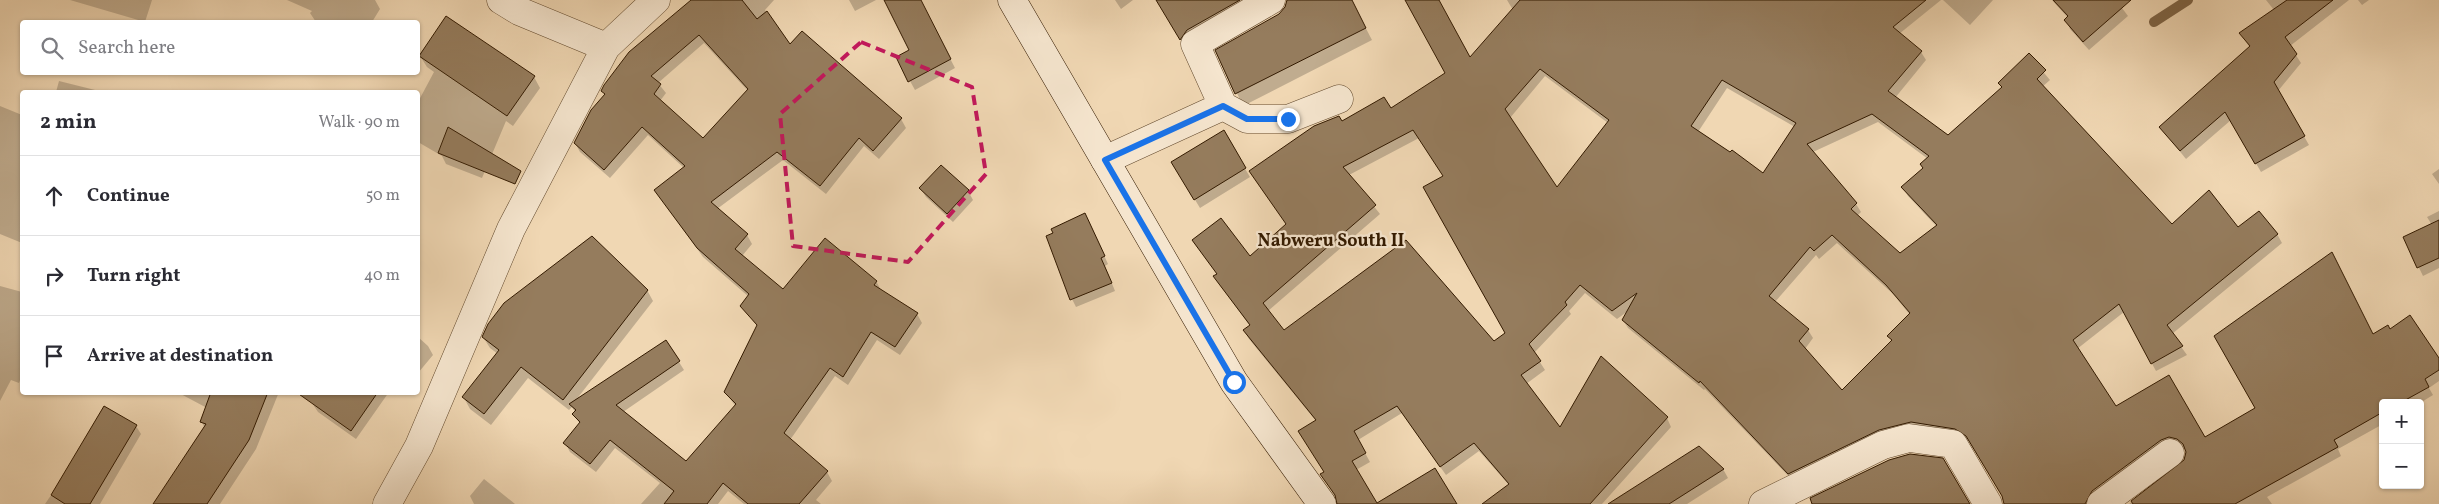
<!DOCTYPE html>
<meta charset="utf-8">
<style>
body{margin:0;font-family:Vollkorn,serif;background:#f2f2f3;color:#2b2b33}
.controls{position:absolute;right:15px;bottom:15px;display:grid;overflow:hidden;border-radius:5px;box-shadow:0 1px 4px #0004}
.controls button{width:45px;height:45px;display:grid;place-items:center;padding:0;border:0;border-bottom:1px solid #e1e1e2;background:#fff;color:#2b2b33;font:25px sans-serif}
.stop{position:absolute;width:15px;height:15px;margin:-11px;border:4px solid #1a73e8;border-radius:50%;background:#fff}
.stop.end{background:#1a73e8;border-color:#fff;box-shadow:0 1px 5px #0008}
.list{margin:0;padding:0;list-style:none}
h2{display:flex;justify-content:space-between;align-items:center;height:65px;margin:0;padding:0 20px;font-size:21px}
h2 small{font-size:16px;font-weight:400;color:#7c7c81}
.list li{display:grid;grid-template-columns:32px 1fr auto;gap:15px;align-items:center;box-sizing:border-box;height:80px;padding:0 20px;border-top:1px solid #e1e1e2}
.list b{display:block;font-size:19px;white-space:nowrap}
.list em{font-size:16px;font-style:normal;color:#7c7c81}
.icon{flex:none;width:28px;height:28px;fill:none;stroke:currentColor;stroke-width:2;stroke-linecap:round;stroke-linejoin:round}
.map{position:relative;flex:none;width:2439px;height:504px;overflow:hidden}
.search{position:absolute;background:#fff;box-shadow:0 1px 4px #0004;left:20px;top:20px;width:400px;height:55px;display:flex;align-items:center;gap:12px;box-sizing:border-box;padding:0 18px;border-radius:5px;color:#7c7c81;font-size:19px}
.panel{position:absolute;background:#fff;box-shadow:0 1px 4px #0004;left:20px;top:90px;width:400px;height:305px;border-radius:5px}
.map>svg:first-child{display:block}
.shadow{fill:#0003;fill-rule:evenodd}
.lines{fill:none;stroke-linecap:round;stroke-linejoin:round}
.stream{stroke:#7e6547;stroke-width:10}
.building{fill:#957c5d;stroke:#331a00;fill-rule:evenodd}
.street-casing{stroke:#62492d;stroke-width:29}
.secondary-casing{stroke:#331a00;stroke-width:29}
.street{stroke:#f5e5ce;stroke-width:28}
.secondary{stroke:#f5e5ce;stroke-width:28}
.route{stroke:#1a73e8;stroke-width:6}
.marked{fill:none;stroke:#c2185b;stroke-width:4;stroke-dasharray:10 6;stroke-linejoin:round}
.labels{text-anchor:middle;stroke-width:4.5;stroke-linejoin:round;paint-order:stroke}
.quarter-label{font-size:18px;font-weight:bold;fill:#331a00;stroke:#f5e5ce}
</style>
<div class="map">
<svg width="2439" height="504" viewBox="0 0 2439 504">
<rect width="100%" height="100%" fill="#f0d7b3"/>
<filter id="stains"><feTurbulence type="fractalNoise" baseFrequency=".004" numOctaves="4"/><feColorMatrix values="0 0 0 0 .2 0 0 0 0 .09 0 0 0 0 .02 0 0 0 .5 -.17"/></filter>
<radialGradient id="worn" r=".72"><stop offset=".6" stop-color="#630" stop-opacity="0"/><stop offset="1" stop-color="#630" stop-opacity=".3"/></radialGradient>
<path class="shadow" d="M 70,0 L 152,0 L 145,22 Z
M 287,0 L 375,0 L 380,9 L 372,22 L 316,22 L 310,13 L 312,11 Z
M 694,0 L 774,0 L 765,10 L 790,46 L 901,119 L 906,128 L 879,159 L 864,146 L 826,194 L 783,160 L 717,209 L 747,235 L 752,244 L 742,256 L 783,290 L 876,281 L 881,290 L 917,314 L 922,323 L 900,355 L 877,340 L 848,385 L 835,376 L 790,440 L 827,472 L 832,481 L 816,500 L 821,504 L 744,504 L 728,491 L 718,504 L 641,504 L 660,483 L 615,448 L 596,472 L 570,452 L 565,443 L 580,424 L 573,414 L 575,412 L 572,407 L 569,410 L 528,378 L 491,425 L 470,409 L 464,398 L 498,354 L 490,348 L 483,337 L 647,290 L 653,301 L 576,400 L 679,362 L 684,370 L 623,412 L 686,463 L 736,407 L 725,392 L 758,327 L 741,306 L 749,297 L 703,257 L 655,190 L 684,168 L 648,135 L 610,178 L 580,152 L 575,143 L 605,96 L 602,90 ZM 704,43 L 748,91 L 703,140 L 660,101 L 666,93 L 658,83 Z
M 849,0 L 876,0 L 855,11 Z
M 885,0 L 920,0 L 955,68 L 915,90 L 910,81 L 911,51 Z
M 1115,0 L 1133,0 L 1121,9 Z
M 1157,0 L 1267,0 L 1188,51 Z
M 1288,0 L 1351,0 L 1372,40 L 1243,106 L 1217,51 L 1280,14 L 1286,8 Z
M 1406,0 L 1438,0 L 1470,59 L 1513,10 L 1507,0 L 1941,0 L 1899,34 L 1921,52 L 1926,60 L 1895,98 L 1948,137 L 2002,89 L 1999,83 L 2029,55 L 2050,80 L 2042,87 L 2172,226 L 2238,229 L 2277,234 L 2282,243 L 2172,334 L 2187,355 L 2156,371 L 2124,312 L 2077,349 L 2115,408 L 2204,439 L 2257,409 L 2373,336 L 2389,330 L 2439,360 L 2439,381 L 2429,388 L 2433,395 L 2420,403 L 2383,403 L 2383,424 L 2338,449 L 2341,456 L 2267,497 L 2272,504 L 2129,504 L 2180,466 L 2185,460 L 2186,450 L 2174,446 L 2093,504 L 2005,504 L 2003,496 L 1968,440 L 1961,437 L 1794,482 L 1705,389 L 1704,390 L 1628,328 L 1623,320 L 1628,311 L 1617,319 L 1585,293 L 1569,311 L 1571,314 L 1534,353 L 1545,370 L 1526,384 L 1560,429 L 1667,418 L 1671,427 L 1602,504 L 1484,504 L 1509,485 L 1479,451 L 1446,475 L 1402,413 L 1358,440 L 1370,462 L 1356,470 L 1376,504 L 1339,504 L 1322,475 L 1325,473 L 1316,421 L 1249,339 L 1244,330 L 1250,326 L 1220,285 L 1215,277 L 1218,275 L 1193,241 L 1249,258 L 1287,225 L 1250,172 L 1341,122 L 1390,110 L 1447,73 ZM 1545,76 L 1608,123 L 1557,189 L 1510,118 ZM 1727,88 L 1795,127 L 1763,175 L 1698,132 ZM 1878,122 L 1928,159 L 1924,169 L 1903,187 L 1908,196 L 1937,227 L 1900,255 L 1857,216 L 1861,212 L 1856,204 L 1813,152 ZM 1419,138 L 1444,177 L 1506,334 L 1494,342 L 1284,332 L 1268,311 L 1380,214 L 1349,175 ZM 1837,243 L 1893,294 L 1910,315 L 1889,336 L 1892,342 L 1842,392 L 1805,349 L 1813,338 L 1808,330 L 1775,302 L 1816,255 L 1819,259 Z
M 1943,0 L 1993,0 L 1970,25 Z
M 2052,0 L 2116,0 L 2128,16 L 2089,50 L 2070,29 L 2066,20 L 2068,18 Z
M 2266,0 L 2349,0 L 2290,46 L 2301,63 L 2278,91 L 2309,145 L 2261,172 L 2231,120 L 2186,159 L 2160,127 L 2250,48 L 2241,34 L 2274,10 Z
M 2358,0 L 2369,0 L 2362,5 Z
M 420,56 L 534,77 L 540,88 L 513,126 L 506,121 L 482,178 L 446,164 L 442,156 L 418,142 L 418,102 L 434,72 L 427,67 Z
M 59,81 L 103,92 L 56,92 Z
M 0,106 L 22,115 L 22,243 L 0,234 Z
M 1223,132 L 1250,177 L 1200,208 L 1172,162 Z
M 942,167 L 968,191 L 973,200 L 953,222 L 926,197 L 921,189 Z
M 2439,169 L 2439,184 L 2432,174 Z
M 2439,211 L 2439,268 L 2423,276 L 2404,237 L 2432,225 L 2427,217 Z
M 1089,222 L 1108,264 L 1105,266 L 1115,291 L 1076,307 L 1072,299 Z
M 0,286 L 22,292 L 22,375 L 19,383 L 11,380 L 0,401 Z
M 418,337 L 428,346 L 433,355 L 418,373 Z
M 177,392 L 279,392 L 256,449 L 220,504 L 155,504 L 205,428 L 201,421 L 207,408 Z
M 320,392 L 389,392 L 356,439 L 318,412 L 312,403 Z
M 136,426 L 141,434 L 100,504 L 45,504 L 62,479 Z
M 1723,469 L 1728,478 L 1687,504 L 1610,504 Z
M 484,479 L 515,504 L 474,504 L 470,496 Z"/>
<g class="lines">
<path class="stream" d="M 2154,22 L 2188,0"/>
</g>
<path class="building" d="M 691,0 L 742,0 L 757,19 L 767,11 L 790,44 L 802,31 L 902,118 L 873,151 L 859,138 L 820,186 L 777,152 L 711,202 L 748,234 L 735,249 L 783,289 L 825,238 L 877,281 L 874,285 L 918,313 L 895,347 L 871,332 L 843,377 L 830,368 L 784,433 L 828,471 L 799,504 L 748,504 L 723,483 L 707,504 L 664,504 L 674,491 L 610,440 L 590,464 L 563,443 L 580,422 L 572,414 L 576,410 L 569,404 L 666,340 L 680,361 L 616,405 L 686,461 L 736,404 L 724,392 L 757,325 L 740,306 L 749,294 L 697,248 L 654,190 L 685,166 L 642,127 L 604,170 L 574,143 L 591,110 L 605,94 L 601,91 L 604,85 L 629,52 ZM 699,35 L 748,89 L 703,138 L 654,94 L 661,84 L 651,76 Z
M 884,0 L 921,0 L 951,59 L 908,82 L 896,57 L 909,50 Z
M 1156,0 L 1240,0 L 1187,30 L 1180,40 Z
M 1287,0 L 1352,0 L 1366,28 L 1235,94 L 1215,50 L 1279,14 L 1285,7 Z
M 1405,0 L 1439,0 L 1470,57 L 1520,0 L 1926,0 L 1893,27 L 1922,51 L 1888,91 L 1948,135 L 2002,87 L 1998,83 L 2029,53 L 2046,70 L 2037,79 L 2172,224 L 2209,190 L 2238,227 L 2259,211 L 2278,234 L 2167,325 L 2183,346 L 2151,364 L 2119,304 L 2073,340 L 2116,406 L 2169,375 L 2205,437 L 2255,408 L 2214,336 L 2332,252 L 2373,334 L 2388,325 L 2390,329 L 2410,315 L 2439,358 L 2439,370 L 2425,379 L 2429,387 L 2400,403 L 2383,403 L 2383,412 L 2334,440 L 2338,447 L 2235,504 L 2133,504 L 2131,501 L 2184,460 L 2186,452 L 2183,444 L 2177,439 L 2169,437 L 2161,440 L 2092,491 L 2085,504 L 2004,504 L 2002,496 L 1966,436 L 1955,429 L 1911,422 L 1879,430 L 1788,474 L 1700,381 L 1699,383 L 1622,320 L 1637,293 L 1612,311 L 1580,285 L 1565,302 L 1567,305 L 1529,344 L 1541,361 L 1521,375 L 1560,427 L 1601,356 L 1668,417 L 1590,504 L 1482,504 L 1509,484 L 1474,443 L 1440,467 L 1397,406 L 1354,431 L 1366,453 L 1352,461 L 1377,503 L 1435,468 L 1457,504 L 1337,504 L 1335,495 L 1320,474 L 1324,472 L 1298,431 L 1316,420 L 1243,330 L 1250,325 L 1213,276 L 1217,274 L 1192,240 L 1221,218 L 1250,256 L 1286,224 L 1249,171 L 1314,126 L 1339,116 L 1342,121 L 1384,97 L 1391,108 L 1445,73 ZM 1540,69 L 1609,120 L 1557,187 L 1505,109 ZM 1722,80 L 1796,123 L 1763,173 L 1732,150 L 1730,152 L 1691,126 ZM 1872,114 L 1929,156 L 1920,164 L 1923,168 L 1901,187 L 1937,225 L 1900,253 L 1851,209 L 1857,203 L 1807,144 ZM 1413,130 L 1443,176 L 1423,187 L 1505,333 L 1494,341 L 1406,240 L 1284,330 L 1263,303 L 1376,205 L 1343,167 ZM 1832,235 L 1886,285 L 1910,313 L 1887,336 L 1892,340 L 1842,390 L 1799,341 L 1809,329 L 1769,296 L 1810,247 L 1814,251 Z
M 2053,0 L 2131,0 L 2083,42 L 2064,20 L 2068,16 Z
M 2287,0 L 2333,0 L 2285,37 L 2297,54 L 2274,82 L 2305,136 L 2255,164 L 2225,112 L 2180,151 L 2159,127 L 2250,46 L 2239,33 Z
M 446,16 L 535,76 L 507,116 L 419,56 Z
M 448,127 L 521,171 L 515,184 L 438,153 Z
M 1224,130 L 1246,168 L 1194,200 L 1171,162 Z
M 941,165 L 969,190 L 947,214 L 919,188 Z
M 1085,213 L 1105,256 L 1101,258 L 1112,283 L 1070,300 L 1046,236 L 1053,233 L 1051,229 Z
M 2439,220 L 2439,258 L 2417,268 L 2403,237 Z
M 592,236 L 648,290 L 563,400 L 521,367 L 484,414 L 462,397 L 499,350 L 482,337 L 488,324 L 504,303 Z
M 211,392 L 268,392 L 249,440 L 207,504 L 153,504 L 206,424 L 200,422 Z
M 296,392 L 378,392 L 351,431 Z
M 104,406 L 137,425 L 90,504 L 65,504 L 51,495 Z
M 1699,446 L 1724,469 L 1669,504 L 1608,504 Z
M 1910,454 L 1943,458 L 1970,504 L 1812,504 L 1810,498 L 1889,460 Z"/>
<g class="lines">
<defs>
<path id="street" d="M 501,0 L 519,11 L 606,47
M 1223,106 L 1247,119 L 1288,119 L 1339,99
M 1105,160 L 1223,106 L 1195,44 L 1271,0
M 387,504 L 419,446 L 511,229 L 606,47 L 656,0
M 1763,504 L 1883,445 L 1909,438 L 1953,444 L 1988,504
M 2101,504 L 2170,453"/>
<path id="secondary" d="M 1012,0 L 1234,382 L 1322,504"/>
</defs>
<use href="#street" class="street-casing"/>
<use href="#secondary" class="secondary-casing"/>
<use href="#street" class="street"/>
<use href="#secondary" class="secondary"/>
</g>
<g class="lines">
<path class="route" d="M 1234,382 L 1105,160 L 1223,106 L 1247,119 L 1288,119"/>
</g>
<path class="marked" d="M 861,42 L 972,87 L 986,174 L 908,262 L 793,246 L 780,114 Z"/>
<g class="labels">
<g class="quarter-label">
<text x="1331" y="246">Nabweru South II</text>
</g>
</g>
<rect width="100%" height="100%" filter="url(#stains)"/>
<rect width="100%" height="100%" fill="url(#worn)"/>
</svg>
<div class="controls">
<button>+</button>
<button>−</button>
</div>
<div class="stop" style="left:1234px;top:382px"></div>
<div class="stop end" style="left:1288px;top:119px"></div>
<div class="search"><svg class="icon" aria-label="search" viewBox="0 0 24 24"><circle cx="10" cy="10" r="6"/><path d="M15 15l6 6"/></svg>Search here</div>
<section class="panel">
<h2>2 min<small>Walk · 90 m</small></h2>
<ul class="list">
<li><svg class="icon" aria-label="ahead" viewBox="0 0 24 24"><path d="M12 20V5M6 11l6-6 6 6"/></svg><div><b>Continue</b></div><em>50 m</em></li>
<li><svg class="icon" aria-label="right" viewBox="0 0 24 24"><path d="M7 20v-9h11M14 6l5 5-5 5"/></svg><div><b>Turn right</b></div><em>40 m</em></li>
<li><svg class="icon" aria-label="arrive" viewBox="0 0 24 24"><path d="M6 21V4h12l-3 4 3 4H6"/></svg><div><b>Arrive at destination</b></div></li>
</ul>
</section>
</div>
